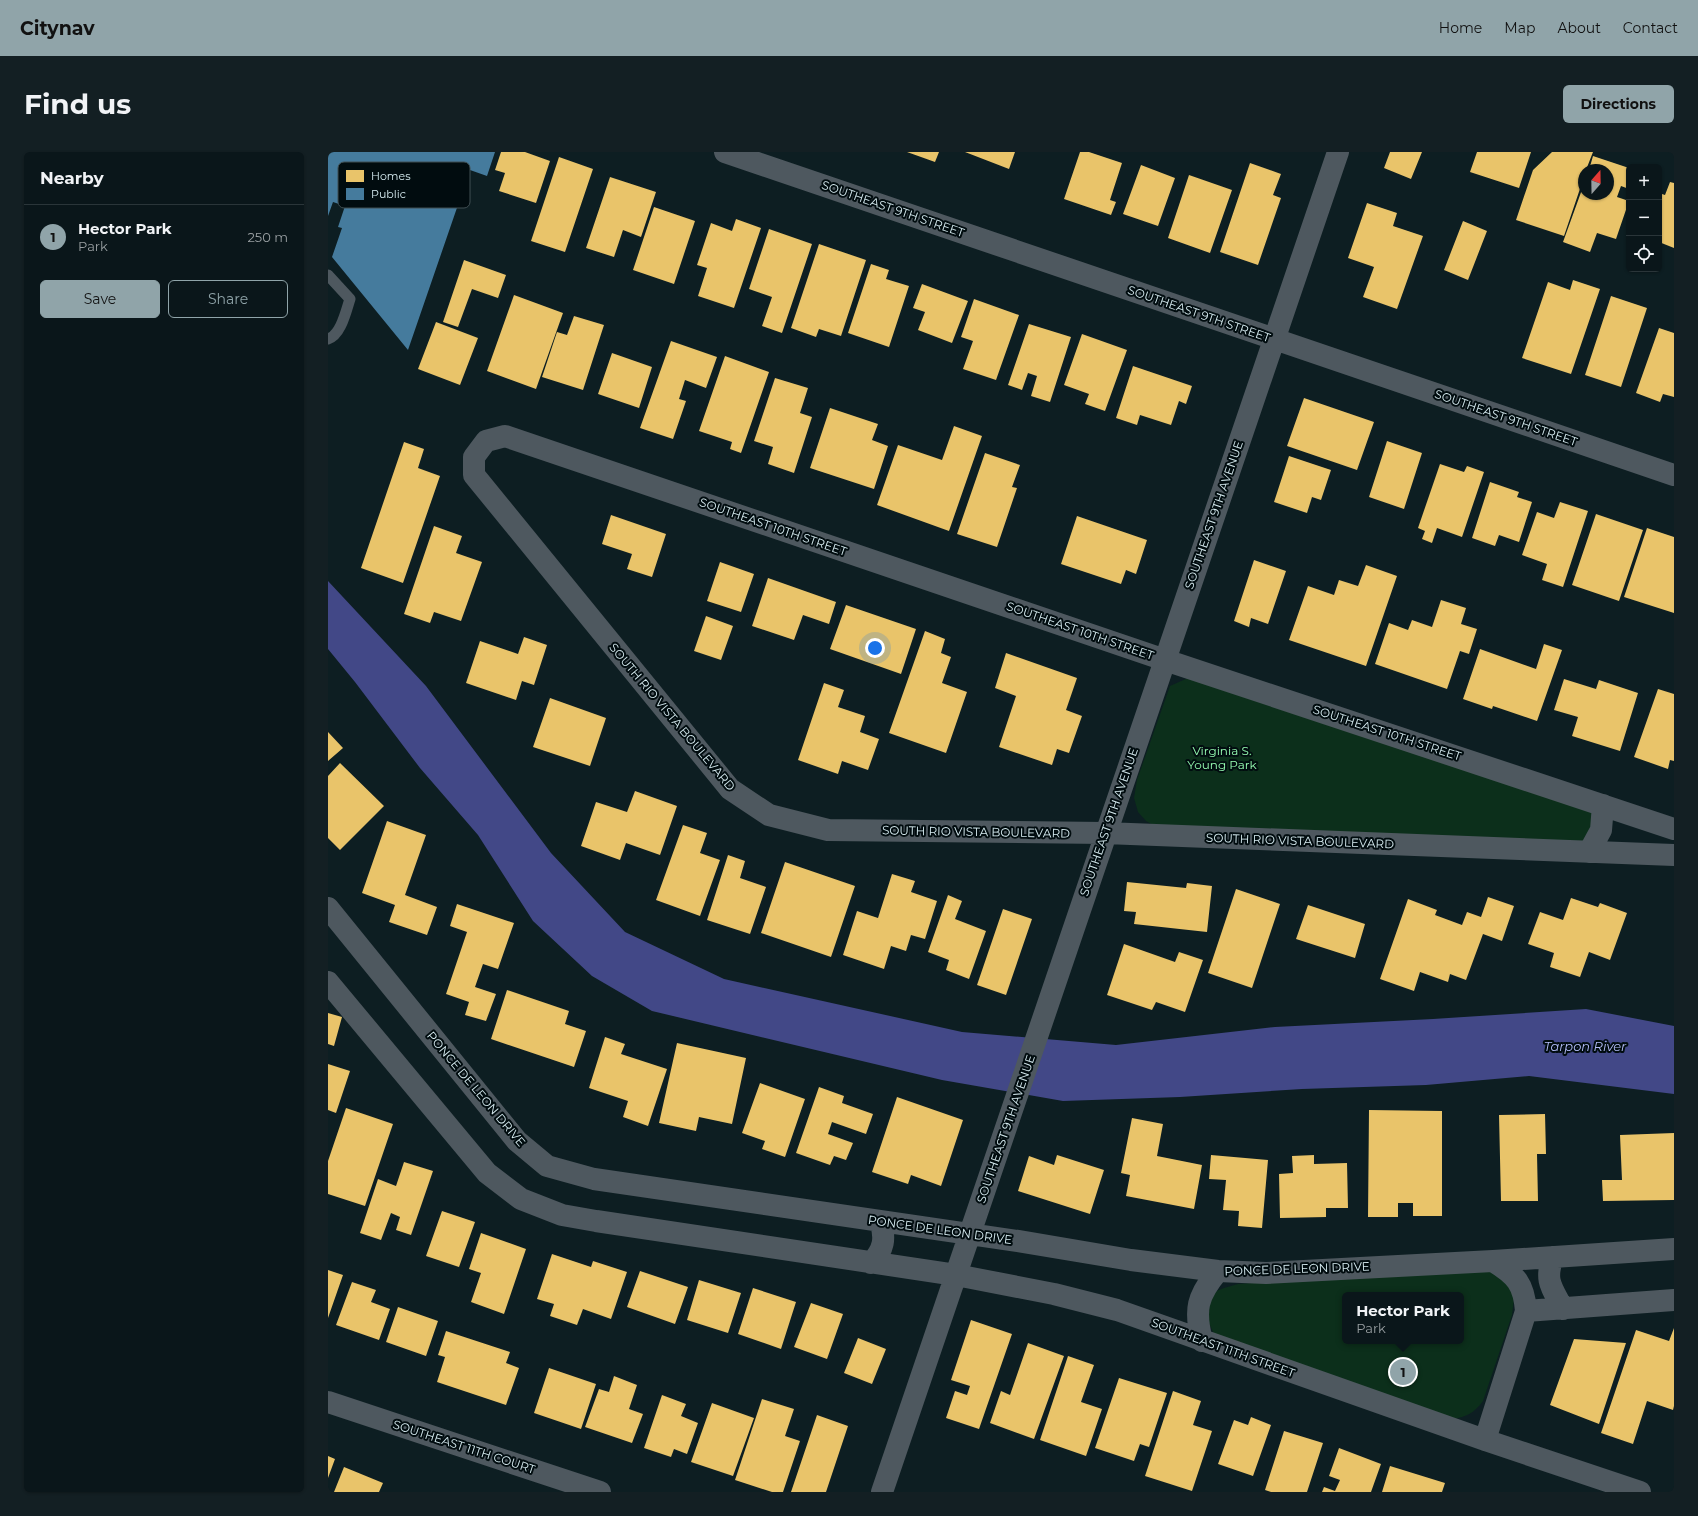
<!DOCTYPE html>
<meta charset="utf-8">
<style>
body{margin:0;font-family:Montserrat,sans-serif;background:#131f23;color:#f1f3f6}
.controls{position:absolute;right:12px;top:12px;display:grid;overflow:hidden;border-radius:6px;box-shadow:0 1px 3px #0004}
.controls button{width:36px;height:36px;display:grid;place-items:center;padding:0;border:0;border-bottom:1px solid #2a3539;background:#0a161a;color:#f1f3f6;font:20px sans-serif}
.compass{position:absolute;left:1250px;top:12px;width:36px;height:36px;border-radius:50%;background:#0a161a;box-shadow:0 1px 3px #0004;rotate:20deg}
.you{position:absolute;left:547px;top:496px;width:14px;height:14px;margin:-10px;border:3px solid #fff;border-radius:50%;background:#1a73e8;box-shadow:0 0 0 6px #1a73e833}
.badge{display:grid;place-items:center;width:26px;height:26px;border-radius:50%;background:#90a4a9;color:#111;font-size:13px;font-weight:700}
.pin{position:absolute;translate:-50% -50%;border:2px solid #fff;box-shadow:0 1px 4px #0006}
.popup{position:absolute;left:1014px;top:1140px;width:122px;height:52px;box-sizing:border-box;display:grid;place-content:center;border-radius:6px;background:#0a161a;filter:drop-shadow(0 1px 3px #0005);font-size:13px;white-space:nowrap;color:#999fa2}
.popup b{font-size:15px;color:#f1f3f6}
.popup::after{content:'';position:absolute;left:50%;top:100%;margin-left:-8px;border:8px solid transparent;border-top-color:#0a161a}
.list{margin:0;padding:0;list-style:none}
h2{display:flex;justify-content:space-between;align-items:center;height:52px;margin:0;padding:0 16px;font-size:17px}
h2 small{font-size:13px;font-weight:400;color:#999fa2}
.list li{display:grid;grid-template-columns:26px 1fr auto;gap:12px;align-items:center;box-sizing:border-box;height:64px;padding:0 16px;border-top:1px solid #2a3539}
.list b{display:block;font-size:15px;white-space:nowrap}
.list p{margin:0;font-size:13px;white-space:nowrap;color:#999fa2}
.list em{font-size:13px;font-style:normal;color:#999fa2}
.actions{display:flex;gap:8px;padding:12px 16px}
.actions a{flex:1;padding:9px 0;border:1px solid #90a4a9;border-radius:6px;text-align:center;font-size:14px;color:#90a4a9}
.actions .main{background:#90a4a9;color:#111}
.icon{flex:none;width:22px;height:22px;fill:none;stroke:currentColor;stroke-width:2;stroke-linecap:round;stroke-linejoin:round}
.map{position:relative;flex:none;width:1346px;height:1340px;overflow:hidden;border-radius:6px}
header{display:flex;align-items:center;gap:24px;box-sizing:border-box;height:56px;padding:0 20px;background:#90a4a9;color:#111}
header strong{font-size:19px}
nav{display:flex;gap:22px;margin-inline-start:auto;font-size:14px}
.intro{display:flex;align-items:center;justify-content:space-between;box-sizing:border-box;height:96px;padding:0 24px}
h1{margin:0;font-size:28px}
.button{padding:10px 18px;border-radius:6px;background:#90a4a9;color:#111;font-size:14px;font-weight:700}
main{display:flex;gap:24px;padding:0 24px}
aside{flex:1;background:#0a161a;border-radius:6px;box-shadow:0 1px 3px #0004}
.map>svg:first-child{display:block}
.green{fill:#0c2f1b;fill-rule:evenodd}
.water{fill:#424887}
.homes{fill:#e9c46a}
.public{fill:#457b9d}
.lines{fill:none;stroke-linecap:round;stroke-linejoin:round}
.service{stroke:#4e585f;stroke-width:11}
.minor{stroke:#4e585f;stroke-width:22}
.labels{text-anchor:middle;stroke-width:4;stroke-linejoin:round;paint-order:stroke}
.street-label{font-size:12px;fill:#d7ecf1;stroke:#010c0f}
.park-label{font-size:12px;fill:#96fdb2;stroke:#010c0f}
.water-label{font-size:13px;font-style:italic;fill:#b4bdf9;stroke:#010c0f}
.key{fill:#010c0f;stroke:#414f53;stroke-width:1}
.key-label{font-size:11px;fill:#d7ecf1}
</style>
<header>
<strong>Citynav</strong>
<nav><a>Home</a><a>Map</a><a>About</a><a>Contact</a></nav>
</header>
<div class="intro"><h1>Find us</h1><a class="button">Directions</a></div>
<main>
<aside>
<h2>Nearby<small></small></h2>
<ul class="list">
<li><span class="badge">1</span><div><b>Hector Park</b><p>Park</p></div><em>250 m</em></li>
</ul>
<div class="actions"><a class="main">Save</a><a>Share</a></div>
</aside>
<div class="map">
<svg width="1346" height="1340" viewBox="0 0 1346 1340">
<rect width="100%" height="100%" fill="#0d1e22"/>
<path class="green" d="M 860,526 L 1263,658 L 1270,667 L 1254,690 L 827,674 L 818,669 L 810,660 L 806,646 L 809,628 L 842,534 Z
M 1161,1118 L 1175,1125 L 1183,1136 L 1186,1147 L 1184,1163 L 1155,1249 C 1146,1261 1139,1265 1124,1267 L 886,1182 L 880,1169 L 882,1149 L 886,1140 L 896,1136 L 910,1132 L 1085,1121 ZM 1017,1143 L 1133,1143 L 1133,1189 L 1017,1189 Z"/>
<path class="water" d="M 0,429 L 98,534 L 223,701 L 297,780 L 396,827 L 634,880 L 788,893 L 947,875 L 1105,867 L 1258,857 L 1346,874 L 1346,942 L 1201,924 L 1098,933 L 974,937 L 852,945 L 735,949 L 614,928 L 324,859 L 264,824 L 205,769 L 150,683 L 92,616 L 27,530 L 0,497 Z"/>
<path class="homes" d="M 173,0 L 197,0 L 222,9 L 208,51 L 171,39 L 177,21 L 167,18 Z
M 579,0 L 611,0 L 607,10 Z
M 637,0 L 687,0 L 681,17 Z
M 752,0 L 761,0 L 794,11 L 782,48 L 788,50 L 783,63 L 736,47 Z
M 1062,0 L 1094,0 L 1083,27 L 1056,16 Z
M 1149,0 L 1203,0 L 1191,36 L 1142,20 Z
M 1224,0 L 1265,0 L 1258,18 L 1256,18 L 1256,25 L 1236,84 L 1188,68 L 1205,18 Z
M 1265,4 L 1301,16 L 1301,37 L 1293,34 L 1289,45 L 1301,49 L 1288,87 L 1269,81 L 1262,100 L 1235,90 L 1256,32 L 1256,42 L 1280,42 L 1280,18 L 1261,18 Z
M 231,5 L 265,17 L 237,100 L 203,89 Z
M 922,11 L 953,22 L 945,43 L 953,46 L 930,113 L 892,100 Z
M 813,13 L 847,26 L 830,74 L 795,62 Z
M 861,23 L 904,38 L 882,101 L 840,86 Z
M 282,25 L 328,40 L 313,85 L 295,78 L 286,105 L 258,96 Z
M 1342,30 L 1346,31 L 1346,96 L 1331,90 L 1331,41 L 1337,43 Z
M 1039,51 L 1069,61 L 1065,74 L 1095,84 L 1069,157 L 1035,145 L 1046,115 L 1020,106 Z
M 326,55 L 367,69 L 346,132 L 305,118 Z
M 408,67 L 433,76 L 406,156 L 370,144 L 379,116 L 369,113 L 383,71 L 404,79 Z
M 1135,69 L 1159,79 L 1140,128 L 1116,118 Z
M 441,77 L 484,92 L 454,181 L 434,174 L 444,145 L 421,137 Z
M 491,92 L 538,108 L 513,184 L 491,177 L 488,185 L 463,176 Z
M 136,108 L 178,123 L 170,146 L 144,137 L 130,175 L 115,170 Z
M 543,112 L 561,118 L 558,127 L 581,134 L 561,195 L 520,181 Z
M 1245,128 L 1272,137 L 1243,222 L 1194,206 L 1220,130 L 1242,138 Z
M 594,132 L 640,149 L 624,191 L 590,178 L 597,160 L 585,156 Z
M 186,143 L 235,161 L 208,237 L 159,219 Z
M 1283,144 L 1319,156 L 1293,235 L 1257,223 Z
M 646,147 L 691,163 L 668,228 L 635,217 L 645,189 L 633,185 Z
M 246,164 L 276,173 L 255,238 L 214,225 L 229,180 L 239,183 Z
M 108,170 L 150,186 L 132,233 L 90,217 Z
M 701,172 L 743,185 L 722,250 L 703,244 L 709,224 L 700,221 L 694,238 L 680,233 Z
M 1331,176 L 1346,181 L 1346,245 L 1335,242 L 1332,250 L 1308,241 Z
M 754,182 L 799,198 L 777,259 L 757,252 L 761,242 L 736,233 Z
M 343,189 L 389,205 L 378,236 L 357,228 L 351,247 L 358,249 L 345,287 L 312,276 Z
M 284,201 L 324,215 L 311,256 L 270,242 Z
M 397,204 L 441,220 L 413,301 L 402,297 L 404,290 L 371,279 Z
M 805,214 L 864,234 L 858,252 L 851,249 L 843,273 L 812,263 L 809,273 L 788,266 Z
M 447,226 L 480,236 L 472,261 L 484,265 L 466,321 L 440,312 L 445,295 L 426,289 Z
M 976,246 L 1046,270 L 1029,318 L 959,294 Z
M 502,256 L 550,272 L 544,288 L 560,294 L 546,337 L 482,316 Z
M 626,274 L 654,284 L 621,379 L 549,353 L 570,293 L 614,308 Z
M 1059,289 L 1094,301 L 1076,357 L 1041,345 Z
M 76,290 L 96,297 L 90,316 L 112,324 L 75,431 L 33,416 Z
M 657,301 L 692,313 L 684,335 L 689,336 L 669,395 L 629,382 Z
M 961,304 L 1003,318 L 993,348 L 984,345 L 979,361 L 946,350 Z
M 1112,312 L 1136,320 L 1139,314 L 1156,320 L 1134,385 L 1109,376 L 1104,391 L 1094,387 L 1097,379 L 1090,376 Z
M 1162,330 L 1191,340 L 1189,345 L 1204,350 L 1191,390 L 1171,383 L 1167,394 L 1144,386 Z
M 1232,350 L 1260,359 L 1235,435 L 1214,428 L 1219,412 L 1194,403 L 1209,360 L 1226,366 Z
M 1268,362 L 1315,378 L 1291,449 L 1244,433 Z
M 283,363 L 338,382 L 324,425 L 299,417 L 304,402 L 274,392 Z
M 749,364 L 819,388 L 808,422 L 798,418 L 793,432 L 733,412 Z
M 106,374 L 134,384 L 128,401 L 154,410 L 133,469 L 106,460 L 102,471 L 76,462 Z
M 1319,376 L 1346,385 L 1346,461 L 1296,445 Z
M 926,408 L 958,419 L 940,472 L 923,466 L 921,475 L 906,469 Z
M 392,410 L 426,422 L 413,460 L 379,449 Z
M 1038,413 L 1069,424 L 1038,514 L 961,488 L 980,434 L 1006,443 L 1011,428 L 1030,434 Z
M 440,426 L 508,450 L 501,472 L 475,463 L 466,488 L 424,474 Z
M 1113,448 L 1138,456 L 1133,472 L 1149,477 L 1141,502 L 1132,499 L 1119,537 L 1047,512 L 1061,471 L 1080,478 L 1084,468 L 1104,475 Z
M 518,453 L 588,477 L 573,522 L 502,497 Z
M 378,464 L 405,474 L 393,508 L 366,499 Z
M 597,479 L 617,487 L 613,501 L 623,505 L 614,531 L 639,540 L 618,601 L 561,581 Z
M 196,485 L 219,493 L 206,533 L 194,529 L 188,548 L 138,531 L 152,489 L 190,502 Z
M 1216,492 L 1234,498 L 1209,569 L 1165,554 L 1164,557 L 1135,547 L 1152,497 L 1208,517 Z
M 678,501 L 749,526 L 738,558 L 754,564 L 741,601 L 729,597 L 724,613 L 671,595 L 688,544 L 667,536 Z
M 1236,527 L 1268,537 L 1271,528 L 1310,541 L 1292,599 L 1244,584 L 1250,565 L 1226,558 Z
M 496,531 L 516,538 L 510,555 L 537,564 L 532,580 L 551,587 L 540,618 L 514,609 L 510,622 L 470,608 Z
M 1330,537 L 1346,542 L 1346,609 L 1342,608 L 1340,617 L 1306,605 Z
M 222,546 L 278,566 L 262,614 L 205,595 Z
M 0,580 L 15,596 L 0,609 Z
M 12,611 L 56,654 L 12,698 L 0,686 L 0,624 Z
M 307,639 L 349,654 L 332,703 L 298,691 L 292,708 L 253,694 L 268,650 L 299,660 Z
M 59,669 L 98,683 L 77,743 L 109,755 L 99,783 L 61,770 L 67,753 L 34,741 Z
M 355,673 L 379,681 L 372,701 L 392,708 L 372,764 L 328,748 Z
M 400,703 L 417,709 L 412,726 L 438,735 L 422,782 L 379,768 Z
M 457,710 L 527,734 L 503,805 L 433,781 Z
M 564,722 L 587,729 L 583,740 L 609,749 L 597,787 L 583,783 L 578,799 L 563,794 L 556,817 L 515,803 L 529,759 L 550,766 Z
M 799,730 L 858,736 L 859,731 L 884,734 L 879,780 L 806,772 L 808,760 L 796,759 Z
M 908,737 L 952,752 L 924,836 L 880,821 Z
M 620,743 L 634,749 L 627,767 L 658,779 L 641,827 L 618,818 L 621,808 L 600,800 Z
M 1160,745 L 1186,754 L 1174,789 L 1155,782 L 1138,828 L 1122,822 L 1120,830 L 1092,820 L 1086,839 L 1052,827 L 1080,747 L 1109,758 L 1107,763 L 1134,773 L 1139,760 L 1153,765 Z
M 1243,746 L 1270,755 L 1272,751 L 1299,761 L 1282,808 L 1261,800 L 1252,825 L 1222,815 L 1226,801 L 1200,792 L 1212,760 L 1235,768 Z
M 129,752 L 186,771 L 170,817 L 155,812 L 147,835 L 168,842 L 158,869 L 137,863 L 141,850 L 118,842 L 139,780 L 122,774 Z
M 980,753 L 1037,772 L 1027,806 L 968,787 Z
M 675,757 L 704,767 L 678,843 L 649,833 Z
M 796,792 L 847,810 L 851,800 L 875,808 L 857,860 L 828,850 L 824,858 L 779,843 Z
M 179,838 L 241,859 L 237,872 L 258,879 L 246,915 L 163,887 Z
M 0,861 L 14,865 L 6,894 L 0,892 Z
M 277,885 L 297,892 L 293,902 L 339,917 L 320,974 L 295,965 L 300,949 L 261,936 Z
M 349,891 L 418,906 L 404,972 L 371,965 L 368,979 L 331,971 Z
M 0,912 L 22,919 L 8,961 L 0,958 Z
M 432,931 L 477,947 L 457,1005 L 434,997 L 437,989 L 414,981 Z
M 491,935 L 516,944 L 514,951 L 545,962 L 538,982 L 504,970 L 500,982 L 525,991 L 518,1008 L 506,1004 L 502,1013 L 468,1001 Z
M 569,945 L 635,968 L 613,1034 L 583,1023 L 580,1032 L 544,1020 Z
M 18,956 L 65,972 L 37,1054 L 0,1042 L 0,1009 Z
M 1041,958 L 1114,959 L 1114,1064 L 1085,1064 L 1085,1051 L 1070,1051 L 1070,1065 L 1040,1065 Z
M 1217,962 L 1218,1002 L 1209,1002 L 1210,1049 L 1173,1049 L 1171,963 Z
M 804,966 L 835,972 L 829,1004 L 874,1013 L 866,1057 L 798,1044 L 802,1023 L 793,1021 Z
M 1346,981 L 1346,1048 L 1275,1049 L 1274,1028 L 1294,1028 L 1292,983 Z
M 729,1003 L 776,1018 L 762,1062 L 690,1039 L 701,1004 L 726,1013 Z
M 883,1003 L 940,1008 L 934,1076 L 910,1074 L 911,1059 L 895,1058 L 898,1028 L 881,1027 Z
M 986,1003 L 986,1012 L 1019,1011 L 1020,1056 L 998,1056 L 998,1065 L 952,1066 L 951,1022 L 965,1021 L 964,1004 Z
M 76,1010 L 105,1019 L 83,1083 L 68,1078 L 72,1065 L 63,1061 L 53,1088 L 32,1081 L 50,1027 L 68,1034 Z
M 114,1059 L 147,1070 L 131,1115 L 98,1104 Z
M 153,1081 L 198,1097 L 176,1162 L 143,1150 L 153,1121 L 141,1117 Z
M 224,1102 L 263,1115 L 265,1109 L 299,1120 L 283,1167 L 255,1157 L 249,1173 L 222,1164 L 226,1152 L 209,1147 Z
M 0,1118 L 15,1123 L 0,1166 Z
M 312,1119 L 360,1135 L 347,1172 L 299,1155 Z
M 371,1128 L 413,1141 L 400,1181 L 359,1168 Z
M 24,1130 L 48,1138 L 43,1150 L 62,1157 L 51,1188 L 8,1173 Z
M 425,1136 L 468,1150 L 453,1197 L 410,1182 Z
M 483,1151 L 515,1162 L 499,1207 L 466,1195 Z
M 70,1155 L 110,1169 L 98,1204 L 58,1190 Z
M 643,1168 L 684,1182 L 651,1277 L 618,1266 L 627,1239 L 639,1243 L 642,1234 L 623,1228 Z
M 1346,1176 L 1346,1254 L 1345,1258 L 1319,1249 L 1305,1292 L 1273,1281 L 1308,1178 L 1341,1189 Z
M 118,1179 L 182,1200 L 178,1211 L 191,1216 L 178,1253 L 109,1230 L 117,1205 L 110,1203 Z
M 530,1186 L 558,1197 L 544,1232 L 516,1221 Z
M 1246,1187 L 1298,1191 L 1271,1272 L 1222,1253 Z
M 700,1191 L 736,1204 L 706,1287 L 662,1271 L 673,1239 L 682,1243 Z
M 740,1204 L 766,1213 L 753,1250 L 774,1257 L 758,1304 L 712,1288 Z
M 221,1216 L 268,1232 L 253,1277 L 206,1261 Z
M 286,1224 L 309,1233 L 301,1257 L 315,1262 L 304,1291 L 257,1275 L 271,1237 L 281,1240 Z
M 791,1226 L 839,1241 L 821,1295 L 812,1292 L 806,1309 L 767,1296 Z
M 845,1239 L 873,1249 L 865,1273 L 884,1279 L 864,1339 L 817,1324 Z
M 334,1243 L 358,1252 L 353,1264 L 370,1271 L 359,1302 L 346,1297 L 343,1305 L 316,1296 Z
M 434,1247 L 466,1257 L 457,1284 L 472,1289 L 455,1340 L 444,1340 L 407,1328 Z
M 384,1251 L 426,1266 L 405,1324 L 363,1310 Z
M 489,1263 L 520,1274 L 498,1340 L 463,1340 Z
M 923,1265 L 943,1273 L 925,1324 L 890,1312 L 906,1268 L 920,1273 Z
M 956,1279 L 995,1291 L 979,1340 L 943,1340 L 937,1338 Z
M 1011,1296 L 1053,1312 L 1043,1340 L 994,1340 L 996,1335 L 1007,1339 L 1012,1328 L 1001,1324 Z
M 0,1304 L 7,1307 L 0,1326 Z
M 1062,1314 L 1117,1331 L 1114,1340 L 1054,1340 Z
M 16,1315 L 55,1331 L 51,1340 L 6,1340 Z"/>
<path class="public" d="M 0,0 L 167,0 L 159,24 L 142,18 L 80,198 L 4,105 L 14,76 L 10,75 L 17,54 L 5,50 L 0,64 Z"/>
<g class="lines">
<path class="service" d="M 0,123 L 22,147 C 18,159 13,183 0,187"/>
<path class="minor" d="M 397,0 L 1346,323
M 1346,677 L 837,508 L 177,284 L 158,289 L 146,305 L 146,323 L 402,637 L 441,663 L 500,678 L 777,681 L 1346,703
M 1261,700 L 1273,678 L 1275,653
M 0,756 L 189,989 L 219,1014 L 266,1027 L 690,1089 L 803,1108 L 890,1119 L 938,1121 L 1165,1109 L 1346,1097
M 0,830 L 159,1021 L 193,1047 L 234,1063 L 268,1069 L 628,1123 L 726,1142 L 789,1158 L 1157,1288 L 1312,1340
M 1225,1105 C 1216,1129 1224,1136 1235,1157
M 543,1111 C 556,1098 558,1086 552,1069
M 1198,1159 L 1346,1148
M 874,1189 C 866,1158 869,1144 890,1119
M 0,1250 L 272,1340
M 1157,1288 L 1198,1159 C 1196,1132 1188,1123 1165,1109
M 554,1340 L 1010,0"/>
</g>
<g class="labels">
<g class="street-label">
<text transform="translate(565 57) rotate(19)" y="4">SOUTHEAST 9TH STREET</text>
<text transform="translate(871 162) rotate(19)" y="4">SOUTHEAST 9TH STREET</text>
<text transform="translate(1178 266) rotate(19)" y="4">SOUTHEAST 9TH STREET</text>
<text transform="translate(886 363) rotate(-71)" y="4">SOUTHEAST 9TH AVENUE</text>
<text transform="translate(445 375) rotate(19)" y="4">SOUTHEAST 10TH STREET</text>
<text transform="translate(752 479) rotate(19)" y="4">SOUTHEAST 10TH STREET</text>
<text transform="translate(344 565) rotate(50)" y="4">SOUTH RIO VISTA BOULEVARD</text>
<text transform="translate(1059 581) rotate(18)" y="4">SOUTHEAST 10TH STREET</text>
<text transform="translate(781 670) rotate(-71)" y="4">SOUTHEAST 9TH AVENUE</text>
<text transform="translate(648 680) rotate(1)" y="4">SOUTH RIO VISTA BOULEVARD</text>
<text transform="translate(972 689) rotate(2)" y="4">SOUTH RIO VISTA BOULEVARD</text>
<text transform="translate(148 937) rotate(50)" y="4">PONCE DE LEON DRIVE</text>
<text transform="translate(678 977) rotate(-71)" y="4">SOUTHEAST 9TH AVENUE</text>
<text transform="translate(612 1078) rotate(8)" y="4">PONCE DE LEON DRIVE</text>
<text transform="translate(969 1117) rotate(-2)" y="4">PONCE DE LEON DRIVE</text>
<text transform="translate(895 1196) rotate(20)" y="4">SOUTHEAST 11TH STREET</text>
<text transform="translate(136 1295) rotate(18)" y="4">SOUTHEAST 11TH COURT</text>
</g>
<g class="park-label">
<text x="894" y="603">Virginia S.<tspan x="894" dy="14">Young Park</tspan></text>
</g>
<g class="water-label">
<text x="1257" y="899">Tarpon River</text>
</g>
</g>
<rect x="10" y="10" width="132" height="46" rx="6" class="key"/>
<rect x="18" y="18" width="18" height="12" fill="#e9c46a"/>
<rect x="18" y="36" width="18" height="12" fill="#457b9d"/>
<g class="key-label">
<text x="43" y="28">Homes</text>
<text x="43" y="46">Public</text>
</g>
</svg>
<div class="controls">
<button>+</button>
<button>−</button>
<button><svg class="icon" aria-label="locate" viewBox="0 0 24 24"><circle cx="12" cy="12" r="6"/><path d="M12 2v4M12 18v4M2 12h4M18 12h4"/></svg></button>
</div>
<svg class="compass" viewBox="-18 -18 36 36"><path d="M0-13l5 13h-10z" fill="#e53935"/><path d="M0 13l5-13h-10z" fill="#999fa2"/></svg>
<div class="you"></div>
<div class="pin badge" style="left:1075px;top:1220px">1</div>
<div class="popup"><b>Hector Park</b>Park</div>
</div>
</main>
